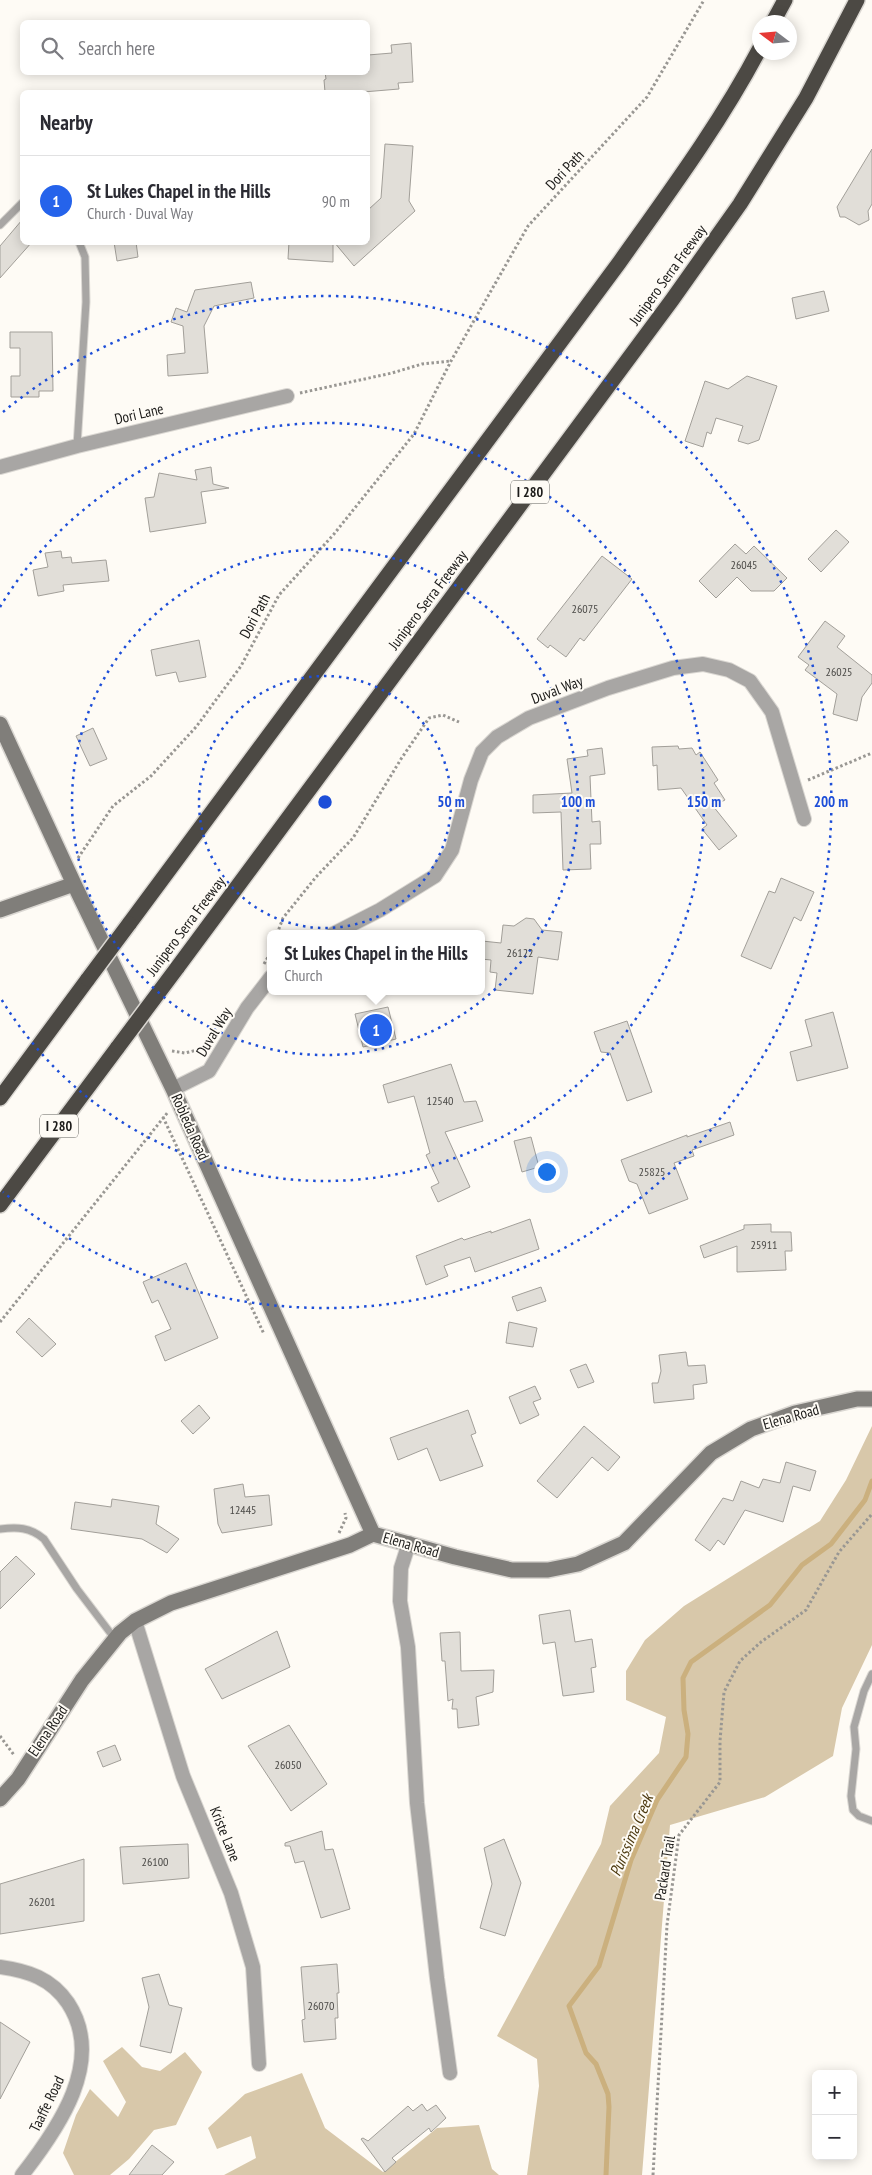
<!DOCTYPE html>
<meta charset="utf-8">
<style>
body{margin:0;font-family:"PT Sans Narrow",sans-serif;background:#f2f2f3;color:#2b2b33}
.controls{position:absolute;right:15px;bottom:15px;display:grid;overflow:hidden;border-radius:8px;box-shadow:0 2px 12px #0003}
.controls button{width:45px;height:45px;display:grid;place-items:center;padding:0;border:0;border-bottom:1px solid #e1e1e2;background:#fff;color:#2b2b33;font:25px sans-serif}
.compass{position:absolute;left:752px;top:15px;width:45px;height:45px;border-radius:50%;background:#fff;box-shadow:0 2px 12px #0003;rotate:286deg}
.you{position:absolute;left:546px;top:1171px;width:18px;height:18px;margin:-12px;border:4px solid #fff;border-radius:50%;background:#1a73e8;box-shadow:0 0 0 8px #1a73e833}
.badge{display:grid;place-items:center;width:32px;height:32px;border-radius:50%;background:#2563eb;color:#fff;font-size:16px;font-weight:700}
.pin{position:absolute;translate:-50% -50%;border:2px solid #fff;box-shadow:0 1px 5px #0006}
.popup{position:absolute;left:267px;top:930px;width:218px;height:65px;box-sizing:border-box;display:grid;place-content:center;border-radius:8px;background:#fff;filter:drop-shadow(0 1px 4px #0005);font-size:16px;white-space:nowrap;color:#7c7c81}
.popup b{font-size:19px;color:#2b2b33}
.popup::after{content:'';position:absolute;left:50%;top:100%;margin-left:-10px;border:10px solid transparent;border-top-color:#fff}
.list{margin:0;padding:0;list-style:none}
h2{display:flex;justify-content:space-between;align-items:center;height:65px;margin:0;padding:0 20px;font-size:21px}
h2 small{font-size:16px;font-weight:400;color:#7c7c81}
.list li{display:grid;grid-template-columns:32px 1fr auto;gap:15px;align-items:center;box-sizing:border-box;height:90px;padding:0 20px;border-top:1px solid #e1e1e2}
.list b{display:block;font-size:19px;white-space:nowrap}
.list p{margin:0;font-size:16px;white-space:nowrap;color:#7c7c81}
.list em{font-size:16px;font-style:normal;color:#7c7c81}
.icon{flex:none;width:28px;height:28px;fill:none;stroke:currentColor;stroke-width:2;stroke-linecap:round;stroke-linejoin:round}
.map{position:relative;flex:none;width:872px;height:2175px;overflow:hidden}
.search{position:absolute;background:#fff;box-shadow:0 2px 12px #0003;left:20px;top:20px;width:350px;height:55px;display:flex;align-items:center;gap:12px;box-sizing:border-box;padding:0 18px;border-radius:8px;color:#7c7c81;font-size:19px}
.panel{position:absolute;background:#fff;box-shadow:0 2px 12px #0003;left:20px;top:90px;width:350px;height:155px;border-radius:8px}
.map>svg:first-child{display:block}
.green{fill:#d8c8aa}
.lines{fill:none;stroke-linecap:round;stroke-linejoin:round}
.stream{stroke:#cbb07e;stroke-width:5}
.building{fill:#e1ded8;stroke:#a29f99}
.lane-casing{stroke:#dad7d2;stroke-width:9}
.street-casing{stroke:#dad7d2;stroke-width:16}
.secondary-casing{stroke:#dad7d2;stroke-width:18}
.highway-casing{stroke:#dad7d2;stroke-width:18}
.path{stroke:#999793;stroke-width:3;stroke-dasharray:2.5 2.5;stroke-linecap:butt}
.lane{stroke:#a8a6a4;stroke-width:7}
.street{stroke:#a8a6a4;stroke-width:14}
.secondary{stroke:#807e7a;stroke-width:15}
.highway{stroke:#4c4944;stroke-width:15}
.highway-bridge-casing{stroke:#dad7d2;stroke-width:18;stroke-linecap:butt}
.highway-bridge{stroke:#4c4944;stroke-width:15}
.ring{fill:none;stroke:#1d4ed8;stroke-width:2.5;stroke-dasharray:2.5 5}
.labels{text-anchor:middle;stroke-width:4;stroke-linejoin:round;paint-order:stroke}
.number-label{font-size:12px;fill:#4c4b48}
.shield{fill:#fefbf5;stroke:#5f5e5a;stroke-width:1}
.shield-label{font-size:14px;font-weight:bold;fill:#1b1a18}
.street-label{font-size:15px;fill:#1b1a18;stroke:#fefbf5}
.water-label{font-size:16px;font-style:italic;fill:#4d3a11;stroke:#fefbf5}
.centre{fill:#1d4ed8;stroke:#fefbf5;stroke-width:2.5}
.ring-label{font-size:15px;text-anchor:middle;font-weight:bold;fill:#1d4ed8;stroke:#fefbf5;stroke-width:4;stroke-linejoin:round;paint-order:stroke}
</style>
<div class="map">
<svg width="872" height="2175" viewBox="0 0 872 2175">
<rect width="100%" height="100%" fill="#fefbf5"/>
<path class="green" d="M 872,1426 L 872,1645 L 842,1708 L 833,1756 L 765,1797 L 670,1825 L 642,2175 L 527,2175 L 539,2086 L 537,2059 L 497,2036 L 601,1844 L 610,1806 L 659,1753 L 666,1717 L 626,1700 L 626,1671 L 645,1640 L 684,1606 L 820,1521 L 846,1480 Z
M 122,2047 L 142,2067 L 160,2071 L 185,2052 L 202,2072 L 176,2125 L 154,2130 L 129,2159 L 110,2175 L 74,2175 L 63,2153 L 76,2115 L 90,2089 L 118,2117 L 126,2102 L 103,2061 Z
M 302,2073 L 325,2128 L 383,2172 L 437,2128 L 479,2125 L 492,2169 L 499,2175 L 224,2175 L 256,2158 L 251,2136 L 217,2149 L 208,2128 L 245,2094 Z"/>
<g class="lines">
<path class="stream" d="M 606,2175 L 609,2107 L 608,2094 L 596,2064 L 586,2053 L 569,2006 L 599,1966 L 631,1860 L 657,1800 L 686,1757 L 688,1734 L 684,1710 L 683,1678 L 691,1662 L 770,1605 L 802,1565 L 831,1544 L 865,1500 L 872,1481"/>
</g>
<path class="building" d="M 411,43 L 413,82 L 398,83 L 399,89 L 363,92 L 325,92 L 324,80 L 326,79 L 325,72 L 368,72 L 368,55 L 392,53 L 391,45 Z
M 385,144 L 413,146 L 409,201 L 415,211 L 354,266 L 334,242 L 368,242 L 368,210 L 381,198 Z
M 872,149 L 872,204 L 868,211 L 869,220 L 859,225 L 845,217 L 840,217 L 837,207 Z
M 22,220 L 22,242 L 32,242 L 0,278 L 0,246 Z
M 114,242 L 136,242 L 138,257 L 117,261 Z
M 289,242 L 333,242 L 333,262 L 288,259 Z
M 251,282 L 254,298 L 214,306 L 204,326 L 208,373 L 168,376 L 167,355 L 185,353 L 183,326 L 171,322 L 176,308 L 187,312 L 195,290 Z
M 824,291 L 829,311 L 796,319 L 792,298 Z
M 10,332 L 52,332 L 53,391 L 39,391 L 39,397 L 11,397 L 11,376 L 20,376 L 20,348 L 10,348 Z
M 747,376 L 777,386 L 759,440 L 748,444 L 738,441 L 743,426 L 716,418 L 711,434 L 707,432 L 703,447 L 685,441 L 705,381 L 728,389 Z
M 211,467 L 213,484 L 229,488 L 201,492 L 206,523 L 150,532 L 145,498 L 154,497 L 159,473 L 197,480 L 195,470 Z
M 836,530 L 849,542 L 821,572 L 808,559 Z
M 735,544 L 746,554 L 754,546 L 787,578 L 774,591 L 751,591 L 737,577 L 716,598 L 699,581 Z
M 61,551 L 62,558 L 71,557 L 72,563 L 106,560 L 109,581 L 63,585 L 64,591 L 38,596 L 33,570 L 48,567 L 45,553 Z
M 602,556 L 632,579 L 584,641 L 580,638 L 566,657 L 550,645 L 548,648 L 537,639 Z
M 825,621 L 845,636 L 837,647 L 872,675 L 872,683 L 862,697 L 857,721 L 833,714 L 837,694 L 805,670 L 809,665 L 798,657 Z
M 199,640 L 206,677 L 179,682 L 176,672 L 156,676 L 151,650 Z
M 93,728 L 107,759 L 90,766 L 76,736 Z
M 678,746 L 679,749 L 692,748 L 696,755 L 700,752 L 718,780 L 714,783 L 725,800 L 713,806 L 737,836 L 719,850 L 702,829 L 707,825 L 681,788 L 658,790 L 657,765 L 653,766 L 652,747 Z
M 602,748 L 605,774 L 590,776 L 592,822 L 600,821 L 601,844 L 590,844 L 591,869 L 563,870 L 561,812 L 533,813 L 533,795 L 572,793 L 567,759 L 588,756 L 587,750 Z
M 781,878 L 814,892 L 801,921 L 794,917 L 771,969 L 741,956 L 769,891 L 775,893 Z
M 526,918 L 534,919 L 542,930 L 562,932 L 558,960 L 538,957 L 533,994 L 495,990 L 497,973 L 490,972 L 491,960 L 481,959 L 482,941 L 501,943 L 503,925 L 514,926 Z
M 388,1007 L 396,1039 L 363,1047 L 355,1014 Z
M 833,1012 L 848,1068 L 797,1081 L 790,1052 L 812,1046 L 805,1020 Z
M 627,1021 L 652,1092 L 627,1101 L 610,1053 L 601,1052 L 594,1032 Z
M 451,1064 L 464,1102 L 476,1101 L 483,1121 L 445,1132 L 470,1187 L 438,1202 L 431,1187 L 439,1183 L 426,1155 L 430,1153 L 414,1096 L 388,1103 L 383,1085 Z
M 730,1122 L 734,1135 L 692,1150 L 694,1156 L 674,1163 L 688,1199 L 649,1214 L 637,1184 L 629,1181 L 621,1160 L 687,1135 L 687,1137 Z
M 531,1137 L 539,1167 L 522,1172 L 514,1141 Z
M 530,1219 L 539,1249 L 475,1272 L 470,1257 L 444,1266 L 448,1276 L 426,1285 L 416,1256 L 462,1238 L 464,1240 L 491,1231 L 491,1233 Z
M 771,1224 L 771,1232 L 791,1232 L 792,1251 L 785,1251 L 786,1270 L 737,1272 L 737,1246 L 704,1258 L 700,1246 L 744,1229 L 744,1225 Z
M 186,1263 L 218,1338 L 165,1361 L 155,1336 L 171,1329 L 158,1300 L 152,1303 L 143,1282 Z
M 541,1287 L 546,1301 L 517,1311 L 512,1297 Z
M 29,1318 L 56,1344 L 42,1357 L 16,1332 Z
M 509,1322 L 537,1328 L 533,1347 L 506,1343 Z
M 686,1352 L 688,1366 L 705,1365 L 707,1383 L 693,1385 L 694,1399 L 654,1403 L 652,1383 L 658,1383 L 661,1371 L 659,1355 Z
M 586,1364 L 594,1382 L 578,1388 L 570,1370 Z
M 535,1386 L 541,1399 L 533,1402 L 539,1415 L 520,1424 L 509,1397 Z
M 199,1405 L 210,1418 L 193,1434 L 181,1421 Z
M 468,1410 L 476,1433 L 471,1435 L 483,1466 L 440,1481 L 427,1448 L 398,1460 L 390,1438 Z
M 584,1426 L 620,1457 L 608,1471 L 592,1457 L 557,1498 L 537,1481 Z
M 786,1462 L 816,1471 L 810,1491 L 793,1486 L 783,1522 L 745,1510 L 724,1545 L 718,1540 L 710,1551 L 695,1540 L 723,1498 L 733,1501 L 741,1481 L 759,1488 L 763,1479 L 780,1483 Z
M 243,1484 L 245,1497 L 269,1495 L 272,1525 L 222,1533 L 218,1524 L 214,1489 Z
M 112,1499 L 159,1506 L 156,1524 L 179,1539 L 167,1553 L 142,1539 L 71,1529 L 75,1502 L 111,1507 Z
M 16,1556 L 35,1574 L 0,1609 L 0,1572 Z
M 570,1610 L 575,1642 L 592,1639 L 596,1667 L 591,1668 L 594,1692 L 563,1696 L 555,1642 L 543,1644 L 539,1615 Z
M 277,1631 L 290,1667 L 222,1699 L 205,1669 Z
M 460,1632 L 461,1671 L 494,1670 L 493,1692 L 476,1697 L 479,1725 L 458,1728 L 457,1709 L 452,1709 L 453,1699 L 448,1701 L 445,1661 L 442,1661 L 440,1633 Z
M 289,1725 L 327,1784 L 291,1811 L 248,1746 Z
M 115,1745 L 121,1760 L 103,1767 L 97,1752 Z
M 322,1831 L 325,1850 L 333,1849 L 350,1909 L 321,1918 L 304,1861 L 295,1863 L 290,1846 L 285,1846 L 285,1843 Z
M 504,1839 L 521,1883 L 505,1936 L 480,1928 L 492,1884 L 484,1848 Z
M 188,1844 L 189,1878 L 123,1884 L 120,1847 Z
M 84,1859 L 84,1921 L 0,1934 L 0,1884 Z
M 337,1964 L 339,1993 L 337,1993 L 338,2018 L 335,2018 L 336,2039 L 304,2042 L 302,2020 L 305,2019 L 301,1967 Z
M 159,1974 L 169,2005 L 182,2008 L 171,2053 L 140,2046 L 149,2007 L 142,1978 Z
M 0,2022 L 30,2042 L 0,2099 Z
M 422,2104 L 427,2111 L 436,2105 L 446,2118 L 431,2132 L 429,2128 L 392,2158 L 396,2162 L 385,2172 L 361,2139 L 363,2138 L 368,2141 L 408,2106 L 413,2111 Z
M 152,2145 L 174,2162 L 162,2175 L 129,2175 Z"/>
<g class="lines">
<defs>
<path id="lane" d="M 0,225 L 22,203
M 77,446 L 86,302 L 85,257 L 79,242
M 0,1529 C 17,1527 30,1527 44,1539 L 77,1589 L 115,1639
M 872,1674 L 864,1691 L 854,1727 L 856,1749 L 851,1796 L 853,1810 L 859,1816 L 872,1821"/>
<path id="street" d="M 0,467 L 77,446 L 287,396
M 333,934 L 380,910 L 435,876 L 452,850 L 471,780 L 482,752 L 497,737 L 529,718 L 608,688 L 673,668 L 703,664 L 729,670 L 750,681 L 772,712 L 804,819
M 173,1089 L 209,1071 L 247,1008 L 271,977
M 409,1543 L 401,1568 L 400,1601 L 408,1647 L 417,1803 L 437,1978 L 450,2073
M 135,1621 L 183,1776 L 231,1893 L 253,1967 L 259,2064
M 0,1967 C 28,1971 51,1978 68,2003 C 106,2061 58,2129 22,2175"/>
<path id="secondary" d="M 0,724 L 74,884 L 173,1089 L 373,1534
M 0,910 L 74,884
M 0,1799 L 18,1779 L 82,1680 L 120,1633 L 135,1621 L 171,1603 L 350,1545 L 373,1534 L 455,1557 L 512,1570 L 548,1570 L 578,1564 L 624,1543 L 711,1453 L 751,1429 L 795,1413 L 857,1399 L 872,1399"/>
<path id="highway" d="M 773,22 L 785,0
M 129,924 L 619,263 C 668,194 720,124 760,48
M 177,968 L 672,300 L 740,204 L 806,98 L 857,0
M 0,1098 L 88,979
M 0,1205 L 118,1047"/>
</defs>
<use href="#lane" class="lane-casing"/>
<use href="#street" class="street-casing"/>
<use href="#secondary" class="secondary-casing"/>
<use href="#highway" class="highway-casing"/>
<path class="path" d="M 300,393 L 392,373 L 422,364 L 450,361
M 808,780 L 872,753
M 78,858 L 113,806 L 151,776 L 196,727 L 241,666 L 279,595 L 334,534 L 414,434 L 451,361 L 528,226 L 647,97 L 704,0
M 277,934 L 283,918 L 316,877 L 353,838 L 401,759 L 429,718 L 443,715 L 459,722
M 264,964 L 271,952
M 172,1051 L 185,1053 L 205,1048
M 163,1117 L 264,1334
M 0,1322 L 168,1112
M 339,1533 L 346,1518 L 345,1513
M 0,1736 L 14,1755
M 653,2175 L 667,1925 L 679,1835 L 720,1782 L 720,1741 L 724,1692 L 740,1661 L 761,1642 L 806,1610 L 839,1552 L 872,1514"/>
<use href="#lane" class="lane"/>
<use href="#street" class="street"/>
<use href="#secondary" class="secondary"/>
<use href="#highway" class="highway"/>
<defs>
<path id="highway-bridge" d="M 88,979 L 129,924
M 118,1047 L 177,968"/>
</defs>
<use href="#highway-bridge" class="highway-bridge-casing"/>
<use href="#highway-bridge" class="highway-bridge"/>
</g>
<g class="ring">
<circle cx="325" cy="802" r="126"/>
<circle cx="325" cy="802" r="253"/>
<path d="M0 607A379 379 0 1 1 0 997"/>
<path d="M3 412A506 506 0 1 1 3 1192"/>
</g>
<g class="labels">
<g class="number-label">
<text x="744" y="569">26045</text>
<text x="585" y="613">26075</text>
<text x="839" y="676">26025</text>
<text x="520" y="957">26122</text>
<text x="440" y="1105">12540</text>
<text x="652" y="1176">25825</text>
<text x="764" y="1249">25911</text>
<text x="243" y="1514">12445</text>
<text x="288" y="1769">26050</text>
<text x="155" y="1866">26100</text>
<text x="42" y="1906">26201</text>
<text x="321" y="2010">26070</text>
</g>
<g class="shield">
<rect x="511" y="480.5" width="38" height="23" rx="4"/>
<rect x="40" y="1114.5" width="38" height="23" rx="4"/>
</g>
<g class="shield-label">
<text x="530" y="497">I 280</text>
<text x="59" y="1131">I 280</text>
</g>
<g class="street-label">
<text transform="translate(565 170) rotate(-47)" y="5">Dori Path</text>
<text transform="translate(668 275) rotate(-54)" y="5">Junipero Serra Freeway</text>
<text transform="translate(139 414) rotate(-13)" y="5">Dori Lane</text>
<text transform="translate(428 600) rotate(-53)" y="5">Junipero Serra Freeway</text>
<text transform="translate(255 616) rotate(-62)" y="5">Dori Path</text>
<text transform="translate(557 690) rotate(-21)" y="5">Duval Way</text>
<text transform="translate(186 926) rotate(-53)" y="5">Junipero Serra Freeway</text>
<text transform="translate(214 1032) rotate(-59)" y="5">Duval Way</text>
<text transform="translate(190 1127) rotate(66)" y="5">Robleda Road</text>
<text transform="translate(791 1417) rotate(-16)" y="5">Elena Road</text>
<text transform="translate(411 1545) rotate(16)" y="5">Elena Road</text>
<text transform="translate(48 1731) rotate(-56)" y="5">Elena Road</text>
<text transform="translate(225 1834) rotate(68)" y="5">Kriste Lane</text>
<text transform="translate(665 1868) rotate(-81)" y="5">Packard Trail</text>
<text transform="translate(47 2104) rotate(-64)" y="5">Taaffe Road</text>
</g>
<g class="water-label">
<text transform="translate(631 1835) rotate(-67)" y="6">Purissima Creek</text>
</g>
</g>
<circle cx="325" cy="802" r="8" class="centre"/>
<g class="ring-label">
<text x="451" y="807">50 m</text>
<text x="578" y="807">100 m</text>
<text x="704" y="807">150 m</text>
<text x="831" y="807">200 m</text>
</g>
</svg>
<div class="controls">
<button>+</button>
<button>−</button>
</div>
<svg class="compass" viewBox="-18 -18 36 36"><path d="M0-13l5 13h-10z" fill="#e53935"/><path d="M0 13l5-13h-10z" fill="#7c7c81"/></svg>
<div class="you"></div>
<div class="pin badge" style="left:376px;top:1030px">1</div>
<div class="popup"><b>St Lukes Chapel in the Hills</b>Church</div>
<div class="search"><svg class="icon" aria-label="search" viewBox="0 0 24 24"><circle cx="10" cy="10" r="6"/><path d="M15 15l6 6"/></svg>Search here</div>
<section class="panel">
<h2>Nearby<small></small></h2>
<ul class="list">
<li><span class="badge">1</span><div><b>St Lukes Chapel in the Hills</b><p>Church · Duval Way</p></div><em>90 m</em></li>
</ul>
</section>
</div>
